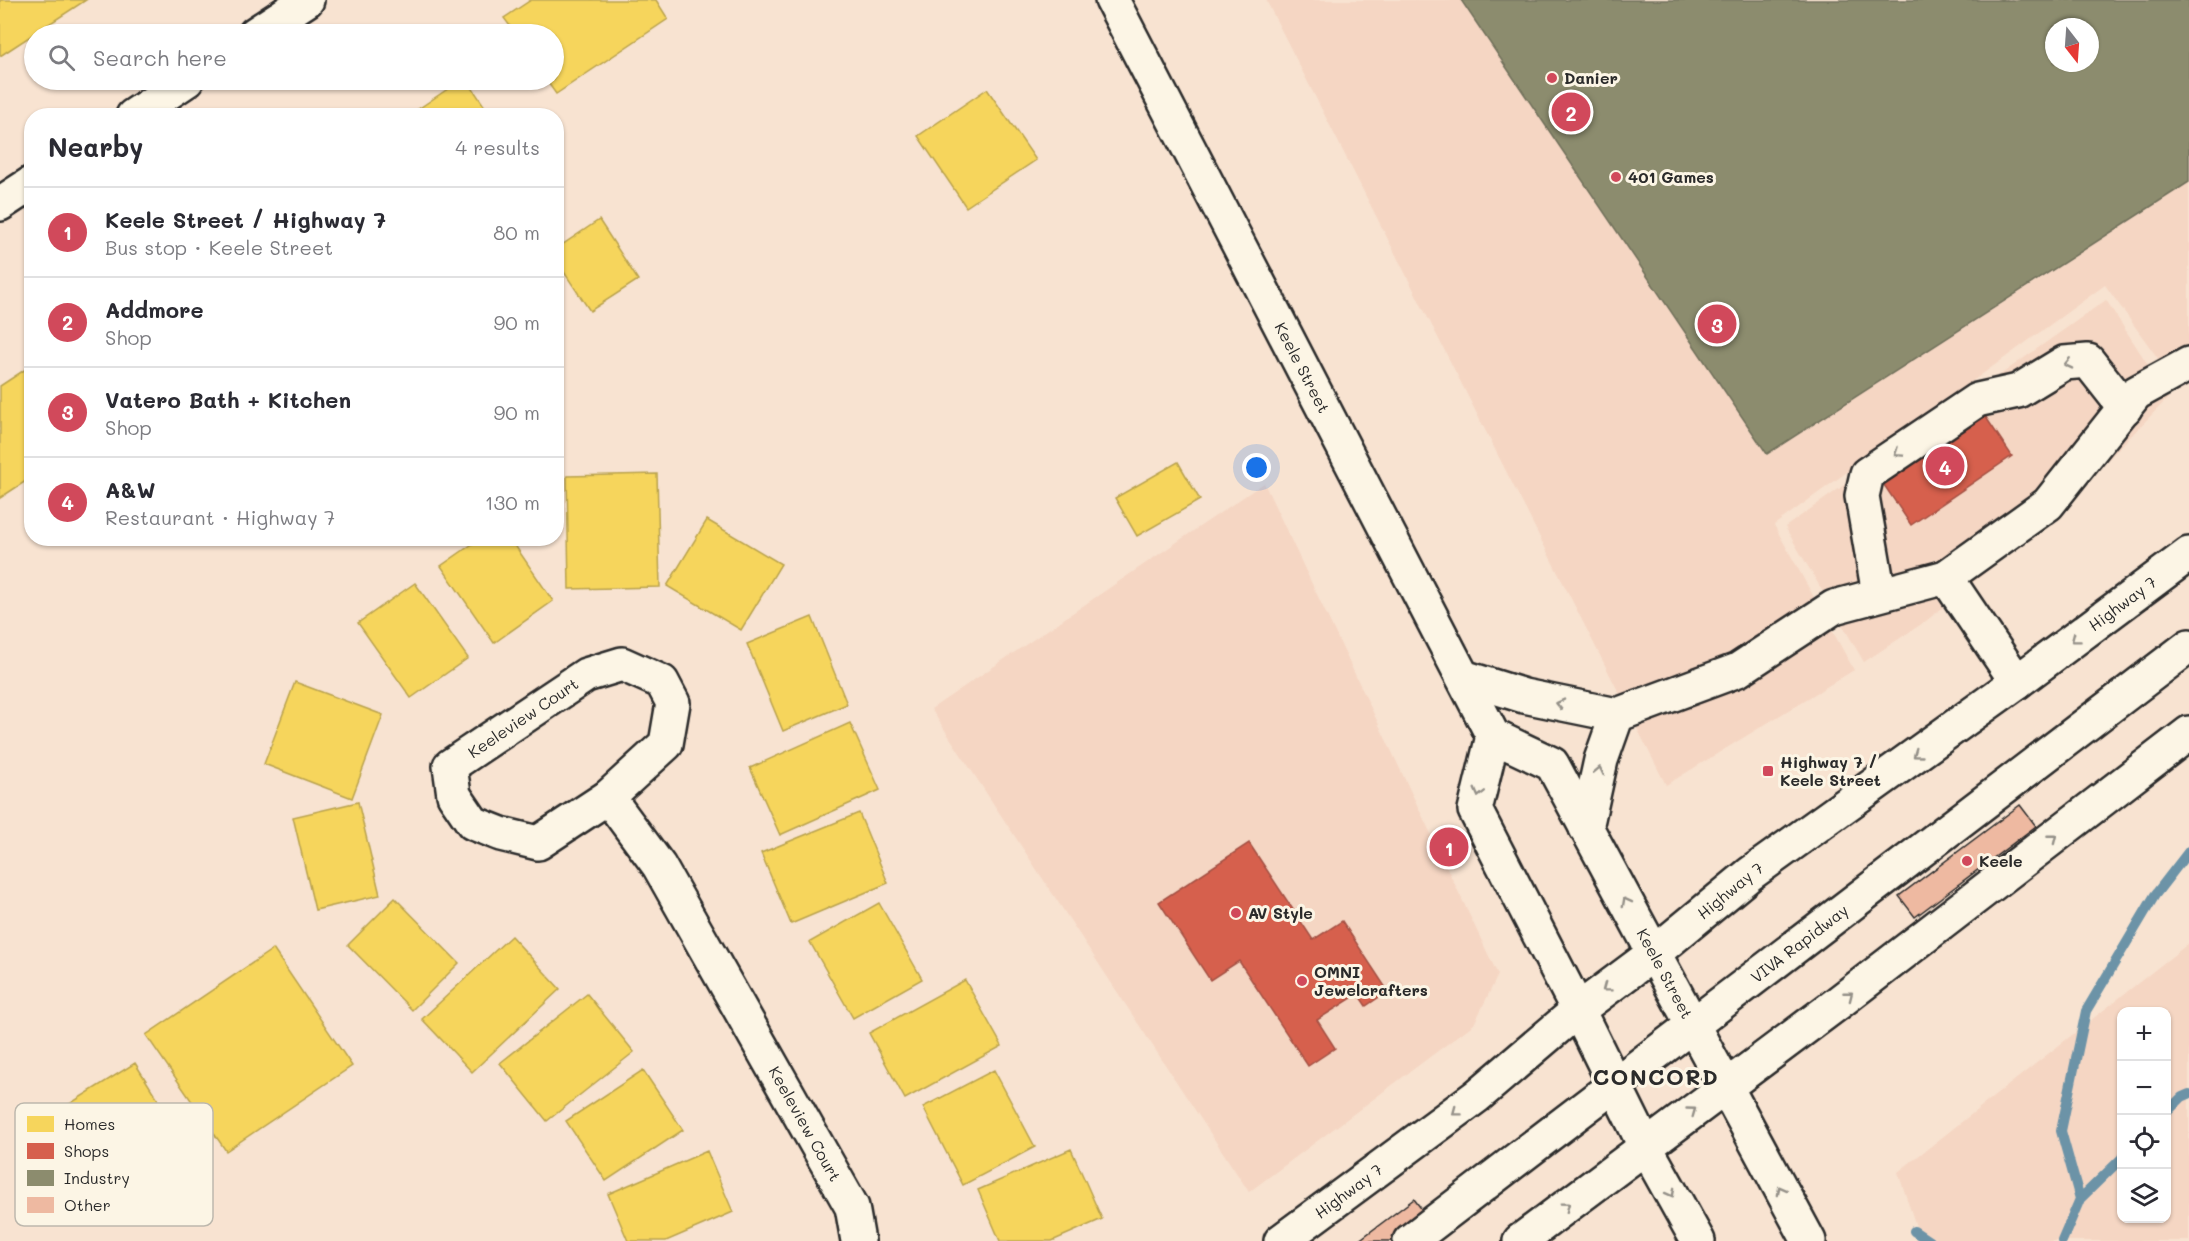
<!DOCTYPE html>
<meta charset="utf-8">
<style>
body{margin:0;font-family:Mali,sans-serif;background:#f7f7f7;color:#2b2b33}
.controls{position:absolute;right:18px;bottom:18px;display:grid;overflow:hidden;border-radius:12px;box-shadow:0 2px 4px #0004}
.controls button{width:54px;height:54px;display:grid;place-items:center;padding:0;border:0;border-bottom:2px solid #e1e1e2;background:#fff;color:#2b2b33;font:30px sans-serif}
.compass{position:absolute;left:2045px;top:18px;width:54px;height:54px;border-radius:50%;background:#fff;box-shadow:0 2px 4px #0004;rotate:163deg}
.you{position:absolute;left:1257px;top:468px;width:21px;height:21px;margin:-15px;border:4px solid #fff;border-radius:50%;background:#1a73e8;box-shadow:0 0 0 9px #1a73e833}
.badge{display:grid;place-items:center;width:39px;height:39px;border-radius:50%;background:#d1495b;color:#fff;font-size:20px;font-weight:700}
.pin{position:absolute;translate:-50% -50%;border:3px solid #fff;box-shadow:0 2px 6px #0006}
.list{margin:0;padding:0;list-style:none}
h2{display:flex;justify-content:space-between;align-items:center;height:78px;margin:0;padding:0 24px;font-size:26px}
h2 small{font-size:20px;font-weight:400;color:#7c7c81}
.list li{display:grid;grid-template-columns:39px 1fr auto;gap:18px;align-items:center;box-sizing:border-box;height:90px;padding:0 24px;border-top:2px solid #e1e1e2}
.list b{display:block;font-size:22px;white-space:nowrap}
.list p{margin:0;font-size:20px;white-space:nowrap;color:#7c7c81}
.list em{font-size:20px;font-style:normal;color:#7c7c81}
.icon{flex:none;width:33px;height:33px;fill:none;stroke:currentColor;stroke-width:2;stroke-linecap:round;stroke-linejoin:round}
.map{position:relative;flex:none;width:2189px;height:1241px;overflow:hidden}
.search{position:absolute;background:#fff;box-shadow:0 2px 4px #0004;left:24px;top:24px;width:540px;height:66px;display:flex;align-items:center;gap:15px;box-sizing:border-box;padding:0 21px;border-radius:33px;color:#7c7c81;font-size:22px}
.panel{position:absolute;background:#fff;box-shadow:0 2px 4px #0004;left:24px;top:108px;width:540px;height:438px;border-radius:24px}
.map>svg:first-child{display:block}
.built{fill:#f5d6c3;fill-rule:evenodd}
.homes{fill:#f6d55c;stroke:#b9a24d;stroke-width:1.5}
.shops{fill:#d6604d;stroke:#a35043;stroke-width:1.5}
.industry{fill:#8c8c6e;stroke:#6f6f5a;stroke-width:1.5;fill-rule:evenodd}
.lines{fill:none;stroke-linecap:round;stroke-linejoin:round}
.stream{stroke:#6c93a7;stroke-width:10}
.building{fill:#eeb9a1;stroke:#2b2b2b;stroke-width:1.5}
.minor-casing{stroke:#2b2b2b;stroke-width:38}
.major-casing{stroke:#2b2b2b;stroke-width:38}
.minor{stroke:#fcf5e5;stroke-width:33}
.major{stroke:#fcf5e5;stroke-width:33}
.oneway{stroke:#949088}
.poi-dot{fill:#d1495b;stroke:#fcf5e5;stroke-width:2}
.labels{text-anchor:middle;stroke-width:6;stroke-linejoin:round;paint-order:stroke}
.poi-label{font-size:16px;font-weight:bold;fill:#2b2b2b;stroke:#fcf5e5;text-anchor:start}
.street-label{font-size:16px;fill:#2b2b2b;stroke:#fcf5e5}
.district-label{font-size:22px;font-weight:bold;letter-spacing:1.5px;fill:#2b2b2b;stroke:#fcf5e5}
.key{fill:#fcf5e5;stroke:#bdb8ad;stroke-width:1.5}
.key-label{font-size:16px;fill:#2b2b2b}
</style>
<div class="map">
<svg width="2189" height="1241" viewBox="0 0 2189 1241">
<rect width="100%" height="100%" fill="#f8e3d1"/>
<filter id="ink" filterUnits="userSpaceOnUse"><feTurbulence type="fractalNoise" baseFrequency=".0167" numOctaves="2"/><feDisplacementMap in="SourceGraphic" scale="12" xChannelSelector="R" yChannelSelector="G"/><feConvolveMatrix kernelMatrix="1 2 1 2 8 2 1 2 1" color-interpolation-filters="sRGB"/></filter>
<g filter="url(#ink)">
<path class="built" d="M 1266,0 L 2189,0 L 2189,382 L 2180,389 L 2105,285 L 1774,525 L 1854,670 L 1666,785 ZM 2054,27 L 2090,27 L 2090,63 L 2054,63 Z
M 2106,300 L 2169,397 L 2047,522 L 1926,621 L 1864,662 L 1785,527 Z
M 1264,483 L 1498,975 L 1474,1024 L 1249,1192 L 931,709 Z
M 2189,943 L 2189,1241 L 1921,1241 L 1898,1172 ZM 2122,1012 L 2166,1012 L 2166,1218 L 2122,1218 Z"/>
<path class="homes" d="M 0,0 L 86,0 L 0,56 Z
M 531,0 L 656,0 L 668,19 L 556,94 L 546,80 L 554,80 L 554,34 L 516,34 L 504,18 Z
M 461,80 L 467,80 L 491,116 L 408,116 Z
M 987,89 L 1036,160 L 966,207 L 918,136 Z
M 599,220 L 638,280 L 590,311 L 556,260 L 556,249 Z
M 32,365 L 32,477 L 0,498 L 0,386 Z
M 1178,462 L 1200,500 L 1137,536 L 1115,498 Z
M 657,474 L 660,587 L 569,589 L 567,476 Z
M 707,520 L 781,564 L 741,630 L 667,586 Z
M 481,538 L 510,538 L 553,601 L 494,643 L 441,566 Z
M 415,583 L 468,658 L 411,698 L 358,623 Z
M 812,617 L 847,704 L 783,731 L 747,644 Z
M 295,682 L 383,715 L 352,798 L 264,764 Z
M 850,723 L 880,790 L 780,835 L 750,768 Z
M 358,802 L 380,895 L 315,910 L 293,817 Z
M 859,813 L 888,883 L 791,924 L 761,853 Z
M 395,898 L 459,963 L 412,1010 L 348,945 Z
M 879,903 L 922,979 L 853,1018 L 810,942 Z
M 511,936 L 560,989 L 472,1072 L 422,1019 Z
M 273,949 L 352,1066 L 226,1151 L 146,1035 Z
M 965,980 L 1002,1046 L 905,1099 L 869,1033 Z
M 587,994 L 634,1052 L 547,1121 L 500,1063 Z
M 135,1063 L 175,1127 L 64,1198 L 23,1133 Z
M 643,1070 L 683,1130 L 606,1181 L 566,1121 Z
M 994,1070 L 1035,1147 L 963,1185 L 923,1107 Z
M 1071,1149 L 1102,1219 L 1052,1241 L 1000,1241 L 978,1190 Z
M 707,1151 L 733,1212 L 666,1241 L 628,1241 L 608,1194 Z"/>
<path class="shops" d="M 1979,407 L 2012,456 L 1911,525 L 1878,476 Z
M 1249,843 L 1313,940 L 1342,921 L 1388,991 L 1366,1006 L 1358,994 L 1317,1020 L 1335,1048 L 1308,1066 L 1239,961 L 1210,980 L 1159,902 Z"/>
<path class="industry" d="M 1461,0 L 2189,0 L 2189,182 L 1767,454 ZM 2054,27 L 2090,27 L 2090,63 L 2054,63 Z"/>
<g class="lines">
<path class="stream" d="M 2166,1113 L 2182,1097 L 2189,1094
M 2080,1199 L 2061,1131 L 2086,1011 L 2155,895 L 2189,851
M 1914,1231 L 1929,1241
M 2062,1241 L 2080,1199 L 2122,1158"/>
</g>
<path class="building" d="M 2020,805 L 2036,826 L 1915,917 L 1899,896 Z
M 1414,1199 L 1429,1219 L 1399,1241 L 1358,1241 Z"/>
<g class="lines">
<defs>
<g id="minor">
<path d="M 255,34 L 307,0"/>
<path d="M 133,116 L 187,80"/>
<path d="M 0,204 L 32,183"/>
<path d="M 1946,577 L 2048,504 L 2136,393 L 2189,364"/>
<path d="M 1879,594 L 1862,496 L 1867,474 L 1977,400 L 2018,391 L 2064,363 L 2088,361 L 2125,408"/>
<path d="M 622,664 L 662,682 L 673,703 L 666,744 L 608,797 L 538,843 L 501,834 L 473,823 L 454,795 L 450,766 L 586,675 Z"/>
<path d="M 1463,677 L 1524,696 L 1617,715 L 1738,670 L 1834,607 L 1946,577 L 2017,682"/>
<path id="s1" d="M 608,797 L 659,866 L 852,1207 L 858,1241"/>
<path d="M 1586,828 L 1601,760 L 1617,715"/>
<path id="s2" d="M 1410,1241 L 2189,646"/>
</g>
<g id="major">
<path id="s3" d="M 1112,0 L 1493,736 L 1552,764 L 1809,1241"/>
<path d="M 1493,736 L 1475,810 L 1578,1010 L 1645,1146 L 1698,1241"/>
<path id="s4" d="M 1281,1241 L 1477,1096 L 1578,1010 L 1653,954 L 1750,874 L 2017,682 L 2189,554"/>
<path d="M 1520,1241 L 1838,1003 L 2189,733"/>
</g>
</defs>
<use href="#minor" class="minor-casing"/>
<use href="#major" class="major-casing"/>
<use href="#minor" class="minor"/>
<use href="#major" class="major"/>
</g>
<defs><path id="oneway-chevron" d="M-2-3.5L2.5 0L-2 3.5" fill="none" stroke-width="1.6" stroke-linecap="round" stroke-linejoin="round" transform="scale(1.5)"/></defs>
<g class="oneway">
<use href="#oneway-chevron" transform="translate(2068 364) rotate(167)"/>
<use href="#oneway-chevron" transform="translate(1898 453) rotate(146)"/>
<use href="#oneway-chevron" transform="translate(2075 639) rotate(143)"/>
<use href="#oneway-chevron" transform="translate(1560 704) rotate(-167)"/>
<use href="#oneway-chevron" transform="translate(1917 754) rotate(144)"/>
<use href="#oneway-chevron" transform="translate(1599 771) rotate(-78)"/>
<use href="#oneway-chevron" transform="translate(1479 793) rotate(104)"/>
<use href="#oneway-chevron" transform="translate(2053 838) rotate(-38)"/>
<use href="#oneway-chevron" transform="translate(1626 902) rotate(-118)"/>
<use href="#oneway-chevron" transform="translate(1606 988) rotate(143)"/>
<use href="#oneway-chevron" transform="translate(1849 995) rotate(-38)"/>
<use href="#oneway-chevron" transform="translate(1692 1111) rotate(-36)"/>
<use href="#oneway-chevron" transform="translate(1456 1112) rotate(143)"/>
<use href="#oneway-chevron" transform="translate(1781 1190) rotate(-119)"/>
<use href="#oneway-chevron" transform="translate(1671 1193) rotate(61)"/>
<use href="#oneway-chevron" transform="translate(1566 1206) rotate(-37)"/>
</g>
</g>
<g class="poi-dot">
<circle cx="1552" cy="78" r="6"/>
<circle cx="1616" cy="177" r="6"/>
<rect x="1762" y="765" width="12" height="12" rx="3"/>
<circle cx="1967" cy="861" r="6"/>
<circle cx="1236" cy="913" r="6"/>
<circle cx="1302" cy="981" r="6"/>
</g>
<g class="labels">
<g class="poi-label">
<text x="1564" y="84">Danier</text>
<text x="1628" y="183">401 Games</text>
<text x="1780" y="768">Highway 7 /<tspan x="1780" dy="18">Keele Street</tspan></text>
<text x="1979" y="867">Keele</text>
<text x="1248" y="919">AV Style</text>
<text x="1314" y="978">OMNI<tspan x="1314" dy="18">Jewelcrafters</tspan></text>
</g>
<g class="street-label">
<text dy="6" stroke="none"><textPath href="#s3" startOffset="414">Keele Street</textPath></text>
<text dy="6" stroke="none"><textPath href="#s4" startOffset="1056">Highway 7</textPath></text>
<text transform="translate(523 718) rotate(-34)" y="6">Keeleview Court</text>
<text dy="6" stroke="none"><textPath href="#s4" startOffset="570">Highway 7</textPath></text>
<text dy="6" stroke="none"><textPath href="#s2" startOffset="490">VIVA Rapidway</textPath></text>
<text dy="6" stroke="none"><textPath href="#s3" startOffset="1132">Keele Street</textPath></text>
<text dy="6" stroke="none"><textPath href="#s1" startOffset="382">Keeleview Court</textPath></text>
<text dy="6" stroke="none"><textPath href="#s4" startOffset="84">Highway 7</textPath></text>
</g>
<g class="district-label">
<text x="1656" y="1085">CONCORD</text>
</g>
</g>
<rect x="15" y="1103" width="198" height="123" rx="9" class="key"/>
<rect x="27" y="1116" width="27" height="16" fill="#f6d55c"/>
<rect x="27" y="1143" width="27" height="16" fill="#d6604d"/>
<rect x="27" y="1170" width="27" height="16" fill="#8c8c6e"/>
<rect x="27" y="1197" width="27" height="16" fill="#eeb9a1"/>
<g class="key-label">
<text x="64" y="1130">Homes</text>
<text x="64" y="1157">Shops</text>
<text x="64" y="1184">Industry</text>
<text x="64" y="1211">Other</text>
</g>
</svg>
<div class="controls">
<button>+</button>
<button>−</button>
<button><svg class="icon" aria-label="locate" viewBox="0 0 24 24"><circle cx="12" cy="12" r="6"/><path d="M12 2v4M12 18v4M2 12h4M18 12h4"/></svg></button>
<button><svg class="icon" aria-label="layers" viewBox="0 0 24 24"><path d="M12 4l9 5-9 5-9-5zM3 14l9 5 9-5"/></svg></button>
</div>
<svg class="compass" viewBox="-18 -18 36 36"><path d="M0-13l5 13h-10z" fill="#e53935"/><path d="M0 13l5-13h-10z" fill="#7c7c81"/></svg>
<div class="you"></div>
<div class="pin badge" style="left:1449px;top:847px">1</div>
<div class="pin badge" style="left:1571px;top:112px">2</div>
<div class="pin badge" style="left:1717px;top:324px">3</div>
<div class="pin badge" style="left:1945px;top:466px">4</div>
<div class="search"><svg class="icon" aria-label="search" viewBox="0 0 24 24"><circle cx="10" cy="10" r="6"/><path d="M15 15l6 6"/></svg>Search here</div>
<section class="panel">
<h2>Nearby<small>4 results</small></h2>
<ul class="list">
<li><span class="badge">1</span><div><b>Keele Street / Highway 7</b><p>Bus stop · Keele Street</p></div><em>80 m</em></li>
<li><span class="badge">2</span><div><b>Addmore</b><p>Shop</p></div><em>90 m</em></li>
<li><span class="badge">3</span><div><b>Vatero Bath + Kitchen</b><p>Shop</p></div><em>90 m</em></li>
<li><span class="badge">4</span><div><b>A&amp;W</b><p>Restaurant · Highway 7</p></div><em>130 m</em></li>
</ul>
</section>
</div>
